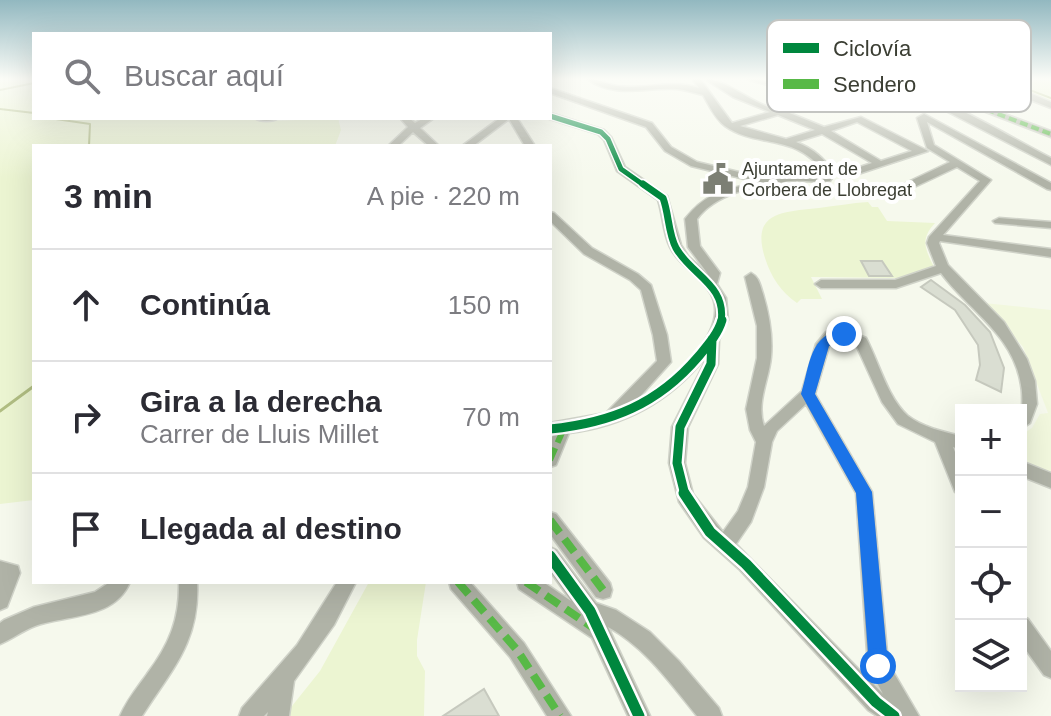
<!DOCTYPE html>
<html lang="es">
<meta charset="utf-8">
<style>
body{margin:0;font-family:Helvetica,sans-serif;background:#f7f7f7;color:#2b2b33}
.controls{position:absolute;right:24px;bottom:24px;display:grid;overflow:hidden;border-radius:0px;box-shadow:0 8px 32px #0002}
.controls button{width:72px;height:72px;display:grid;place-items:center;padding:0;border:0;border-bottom:2px solid #e1e1e2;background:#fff;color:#2b2b33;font:40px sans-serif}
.stop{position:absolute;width:24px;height:24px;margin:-18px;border:6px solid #1a73e8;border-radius:50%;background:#fff}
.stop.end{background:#1a73e8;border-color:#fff;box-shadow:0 2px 8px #0008}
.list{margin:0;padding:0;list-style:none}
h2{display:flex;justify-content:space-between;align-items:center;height:104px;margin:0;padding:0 32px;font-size:34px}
h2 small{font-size:26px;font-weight:400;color:#7c7c81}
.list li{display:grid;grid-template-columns:52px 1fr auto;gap:24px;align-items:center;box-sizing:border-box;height:112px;padding:0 32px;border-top:2px solid #e1e1e2}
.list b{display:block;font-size:30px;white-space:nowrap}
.list p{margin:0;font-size:26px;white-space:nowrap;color:#7c7c81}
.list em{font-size:26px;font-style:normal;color:#7c7c81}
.icon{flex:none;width:44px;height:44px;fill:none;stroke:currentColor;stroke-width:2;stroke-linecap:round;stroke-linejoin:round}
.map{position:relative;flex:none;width:1051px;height:716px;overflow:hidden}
.search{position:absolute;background:#fff;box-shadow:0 8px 32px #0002;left:32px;top:32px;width:520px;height:88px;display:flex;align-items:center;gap:20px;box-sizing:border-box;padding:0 28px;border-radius:0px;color:#7c7c81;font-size:30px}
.panel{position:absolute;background:#fff;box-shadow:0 8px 32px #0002;left:32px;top:144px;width:520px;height:440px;border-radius:0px}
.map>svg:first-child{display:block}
.built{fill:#f2f8de}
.green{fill:#ecf5d2}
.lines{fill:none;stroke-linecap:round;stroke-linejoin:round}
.stream-far1{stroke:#b1be83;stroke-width:2}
.stream{stroke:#b1be83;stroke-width:3}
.building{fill:#daded2;stroke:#c6c9be;stroke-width:2}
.minor-casing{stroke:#d0d3c9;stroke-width:3}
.minor{fill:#b0b3a7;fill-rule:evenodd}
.quiet-far2{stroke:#58b947;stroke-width:4;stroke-dasharray:8 4;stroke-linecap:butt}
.quiet-far1{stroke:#58b947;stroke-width:6;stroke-dasharray:13 6;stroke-linecap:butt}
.quiet{stroke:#58b947;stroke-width:8;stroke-dasharray:16 8;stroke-linecap:butt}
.cycleway-far3-casing{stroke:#fff;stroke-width:8}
.cycleway-far2-casing{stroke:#fff;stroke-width:11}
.cycleway-far1-casing{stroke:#fff;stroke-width:14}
.cycleway-casing{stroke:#fff;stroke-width:16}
.cycleway-far3{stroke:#00873e;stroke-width:5}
.cycleway-far2{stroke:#00873e;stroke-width:7}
.cycleway-far1{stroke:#00873e;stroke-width:9}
.cycleway{stroke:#00873e;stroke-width:11}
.route{fill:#1a73e8}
.labels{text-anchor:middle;stroke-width:8;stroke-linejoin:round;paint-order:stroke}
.far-poi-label{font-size:18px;fill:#3b3e33;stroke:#fff;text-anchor:start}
.key{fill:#fff;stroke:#c4c5c2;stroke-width:2}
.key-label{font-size:22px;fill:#3b3e33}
</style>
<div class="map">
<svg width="1051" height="716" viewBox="0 0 1051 716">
<rect width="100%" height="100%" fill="#f6f9ed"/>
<path class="built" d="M 984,303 L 1051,310 L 1051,475 L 1021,463 L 1021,435 L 1032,428 L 1040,414 L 1048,413 L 1023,347 Z"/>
<path class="green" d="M 0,79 L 34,79 L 34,118 L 249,118 C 268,124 314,118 338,118 L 341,130 L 335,146 L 34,146 L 34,500 L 0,504 Z
M 990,79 L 1051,79 L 1051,102 Z
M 868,202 L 872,207 L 878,207 L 887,221 L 935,223 C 920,239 925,249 934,267 L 904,278 L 811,277 L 822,299 L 801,299 L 797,303 C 781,292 771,277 765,258 C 750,211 784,212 819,208 C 835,206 852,203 868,202 Z
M 369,582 L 426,582 L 417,640 L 417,656 L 425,671 L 424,716 L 284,716 L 320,671 Z"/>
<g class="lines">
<path class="stream-far1" d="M 1001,79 L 1051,98
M 0,90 L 34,83
M 0,109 L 34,113
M 49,118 L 90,124 L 89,146"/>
<path class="stream" d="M 0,411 L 34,386"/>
</g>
<path class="building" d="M 861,261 L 882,261 L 892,276 L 869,276 Z
M 931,280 L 965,305 L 990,332 L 1004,368 L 1001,392 L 976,380 L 980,365 L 978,345 L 955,310 L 921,287 Z
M 484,689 L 499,716 L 443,716 Z"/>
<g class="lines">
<defs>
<path id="minor" d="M 587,79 C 598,79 606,84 617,86 C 645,90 671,79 699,88 L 692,79 L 700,79 L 732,123 L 770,112 L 733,97 L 705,79 C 727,79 755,107 778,109 C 789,110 806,101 816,98 L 746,79 L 759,79 L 830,98 L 787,112 L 824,127 L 861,117 L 928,151 L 858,174 L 854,173 L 854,169 L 872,163 L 822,134 L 796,142 C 814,149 824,158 835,174 L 830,181 C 815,183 799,179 784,182 C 754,186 715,194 697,219 L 700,246 L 720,273 L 717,284 L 726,298 L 728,320 L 719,340 L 718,364 L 688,427 L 685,463 L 693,494 L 723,532 L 738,511 L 748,487 L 756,442 L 750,430 L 746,409 L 757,358 L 757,326 L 745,277 L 751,273 C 759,277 760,285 763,294 C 769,314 773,335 771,357 C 769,380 756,402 764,426 L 802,391 L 816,344 L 826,332 L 844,329 L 866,338 C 879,362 887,397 908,416 C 922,427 944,432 961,436 L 961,450 L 953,447 L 961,467 L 961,495 L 955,492 L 935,442 L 898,424 L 882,402 L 856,345 L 842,339 L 835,340 L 829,346 L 815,394 L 872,492 L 888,663 L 919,716 L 877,716 L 868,710 L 740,570 L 704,538 L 679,502 L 669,463 L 672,427 L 704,364 L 704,359 C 669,402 625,426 569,433 L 556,465 L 550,467 L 550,442 L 553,435 L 550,435 L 550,423 L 606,413 L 657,361 L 653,335 L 641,290 L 630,280 L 584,254 L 550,221 L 550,212 L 554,213 L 592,248 L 638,274 L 651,285 L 667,335 L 671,362 L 636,401 C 666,385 732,333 711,294 C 701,276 680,267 670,247 C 663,233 663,215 658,200 L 617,171 L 604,140 L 598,134 L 547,118 L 550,118 L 550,113 L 604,130 L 611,137 L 625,167 L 667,196 L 681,245 L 688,256 L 708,274 L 688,247 L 685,219 C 706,192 725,190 757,182 L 691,166 L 665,151 L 646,127 L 550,93 L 550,88 L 652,123 L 671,147 L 697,162 L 768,179 L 786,175 L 823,176 L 825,174 C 797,132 757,149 725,126 C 715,119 709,105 703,95 C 694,93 686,90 677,89 C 646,87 615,99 587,79 ZM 778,115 L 815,130 L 786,139 L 740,126 ZM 857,122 L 912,151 L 881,161 L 831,131 ZM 806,404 L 856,493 L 868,666 L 883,694 L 736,544 L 751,522 L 764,487 L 772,442 L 777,431 Z
M 850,79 C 915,76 994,129 1051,158 L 1051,165 L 917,96 Z
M 900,79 L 911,79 L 964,98 L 1002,89 L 981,79 C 1004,79 1029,94 1051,102 L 1051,108 L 1010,92 L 972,102 L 1051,131 L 1051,137 Z
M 924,114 L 1051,183 L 1051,190 L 1047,189 L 927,122 L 934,145 L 991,180 L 943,235 L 1051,249 L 1051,257 L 940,241 L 939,243 L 948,265 L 1004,322 L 1027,359 L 1035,381 L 1037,404 L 1030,423 L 1021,429 C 1021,414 1024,400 1021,385 C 1013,334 969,311 941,273 L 896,288 L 821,288 L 815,284 L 821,280 L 895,280 L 936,266 L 927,243 L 929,237 L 980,181 L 957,167 L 891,198 L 883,198 L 883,194 L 950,162 L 927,148 L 917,118 Z
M 255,118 L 278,118 C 273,122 260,122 255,118 Z
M 400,118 L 409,118 L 415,123 L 424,118 L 434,118 L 420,128 L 439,146 L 429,146 L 413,132 L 398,146 L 388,146 L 408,127 Z
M 500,118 L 517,118 L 535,146 L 525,146 L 509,119 L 473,146 L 462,146 Z
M 999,218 L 1051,222 L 1051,228 L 995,223 L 993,221 Z
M 1021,461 L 1051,473 L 1051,488 L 1021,476 Z
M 550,512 L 556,514 L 610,583 L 612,590 L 610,597 L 603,599 L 596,597 L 550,534 Z
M 550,547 L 556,550 L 596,603 L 616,610 L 650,632 L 679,661 L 719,708 L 722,716 L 697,716 C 670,683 646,648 608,627 L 650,716 L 628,716 L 592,638 L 519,589 L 517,582 L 543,582 L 571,601 L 550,571 Z
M 0,561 L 18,566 L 20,573 L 7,607 L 0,610 Z
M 110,582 L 130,582 C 115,619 67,615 35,626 C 22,631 12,639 0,644 L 0,623 L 4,620 L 34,607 L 95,592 Z
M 179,582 L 197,582 C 200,642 172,669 142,716 L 120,716 C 127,700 137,688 147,674 C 169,645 180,619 179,582 Z
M 337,582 L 356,582 L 334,625 L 294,681 L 289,716 L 267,716 L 268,712 L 264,716 L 239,716 L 242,708 L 297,645 Z
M 449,582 L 470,582 L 524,643 L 571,716 L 547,716 L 510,657 L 451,589 Z
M 1021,616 L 1028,619 L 1051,651 L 1051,678 L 1044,675 L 1021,643 Z"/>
</defs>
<use href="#minor" class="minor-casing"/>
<use href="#minor" class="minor"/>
<path class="quiet-far2" d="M 964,101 L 1051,134"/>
<path class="quiet-far1" d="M 550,460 L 564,428"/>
<path class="quiet" d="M 550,520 L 603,590
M 458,582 L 517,650 L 560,716
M 526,582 L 595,629"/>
<defs>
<path id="cycleway-far3" d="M 550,116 L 601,132 L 608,139 L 621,169 L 645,186"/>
<path id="cycleway-far2" d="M 643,184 L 663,198 C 669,214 668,233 676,248 C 691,275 727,285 721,322"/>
<path id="cycleway-far1" d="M 550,429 C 611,423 658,404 698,357 C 708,345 718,334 722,320
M 685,495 L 677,463 L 680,427 L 711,364 L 712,339"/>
<path id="cycleway" d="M 684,493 L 710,532 L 746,564 L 876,702 L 894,716
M 550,556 L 590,611 L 639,716"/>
</defs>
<use href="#cycleway-far3" class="cycleway-far3-casing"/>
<use href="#cycleway-far2" class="cycleway-far2-casing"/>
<use href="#cycleway-far1" class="cycleway-far1-casing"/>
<use href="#cycleway" class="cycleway-casing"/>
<use href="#cycleway-far3" class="cycleway-far3"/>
<use href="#cycleway-far2" class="cycleway-far2"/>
<use href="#cycleway-far1" class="cycleway-far1"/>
<use href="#cycleway" class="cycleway"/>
</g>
<linearGradient id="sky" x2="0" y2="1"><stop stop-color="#92b8c0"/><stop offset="0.44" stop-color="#fbfcf7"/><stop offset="1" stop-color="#fbfcf7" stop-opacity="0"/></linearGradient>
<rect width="1051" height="179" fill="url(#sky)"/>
<path class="route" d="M 844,329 L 850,334 L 829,346 L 815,394 L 872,492 L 888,666 L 885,673 L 878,676 L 871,673 L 869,666 L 856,493 L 801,394 C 810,365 809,334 844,329 Z"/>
<defs>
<symbol id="civic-bare" viewBox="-9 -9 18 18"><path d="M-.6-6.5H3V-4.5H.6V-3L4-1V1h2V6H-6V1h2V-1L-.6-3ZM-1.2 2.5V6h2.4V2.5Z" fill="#7c7f74" stroke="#fff" stroke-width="2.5" paint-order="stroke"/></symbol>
</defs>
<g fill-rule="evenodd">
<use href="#civic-bare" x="696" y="157" width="44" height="44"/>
</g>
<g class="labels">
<g class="far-poi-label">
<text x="742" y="175">Ajuntament de<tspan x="742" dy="21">Corbera de Llobregat</tspan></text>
</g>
</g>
<rect x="767" y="20" width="264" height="92" rx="12" class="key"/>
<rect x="783" y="43" width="36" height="10" fill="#00873e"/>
<rect x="783" y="79" width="36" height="10" fill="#58b947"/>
<g class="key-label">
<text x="833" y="56">Ciclovía</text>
<text x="833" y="92">Sendero</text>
</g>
</svg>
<div class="controls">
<button>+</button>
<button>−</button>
<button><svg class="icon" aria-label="locate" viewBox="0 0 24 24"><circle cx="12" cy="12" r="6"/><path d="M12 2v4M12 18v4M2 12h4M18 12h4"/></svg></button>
<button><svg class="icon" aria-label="layers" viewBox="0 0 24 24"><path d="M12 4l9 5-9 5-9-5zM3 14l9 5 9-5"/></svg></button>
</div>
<div class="stop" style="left:878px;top:666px"></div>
<div class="stop end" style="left:844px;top:334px"></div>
<div class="search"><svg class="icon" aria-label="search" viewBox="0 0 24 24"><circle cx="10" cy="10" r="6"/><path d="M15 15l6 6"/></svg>Buscar aquí</div>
<section class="panel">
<h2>3 min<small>A pie · 220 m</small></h2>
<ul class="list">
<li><svg class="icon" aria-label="ahead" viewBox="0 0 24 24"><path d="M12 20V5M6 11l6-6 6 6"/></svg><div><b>Continúa</b></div><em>150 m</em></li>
<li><svg class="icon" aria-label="right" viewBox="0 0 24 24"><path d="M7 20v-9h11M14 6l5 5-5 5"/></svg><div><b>Gira a la derecha</b><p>Carrer de Lluis Millet</p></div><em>70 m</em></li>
<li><svg class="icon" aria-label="arrive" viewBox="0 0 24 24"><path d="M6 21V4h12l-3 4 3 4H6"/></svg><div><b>Llegada al destino</b></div></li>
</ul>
</section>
</div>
